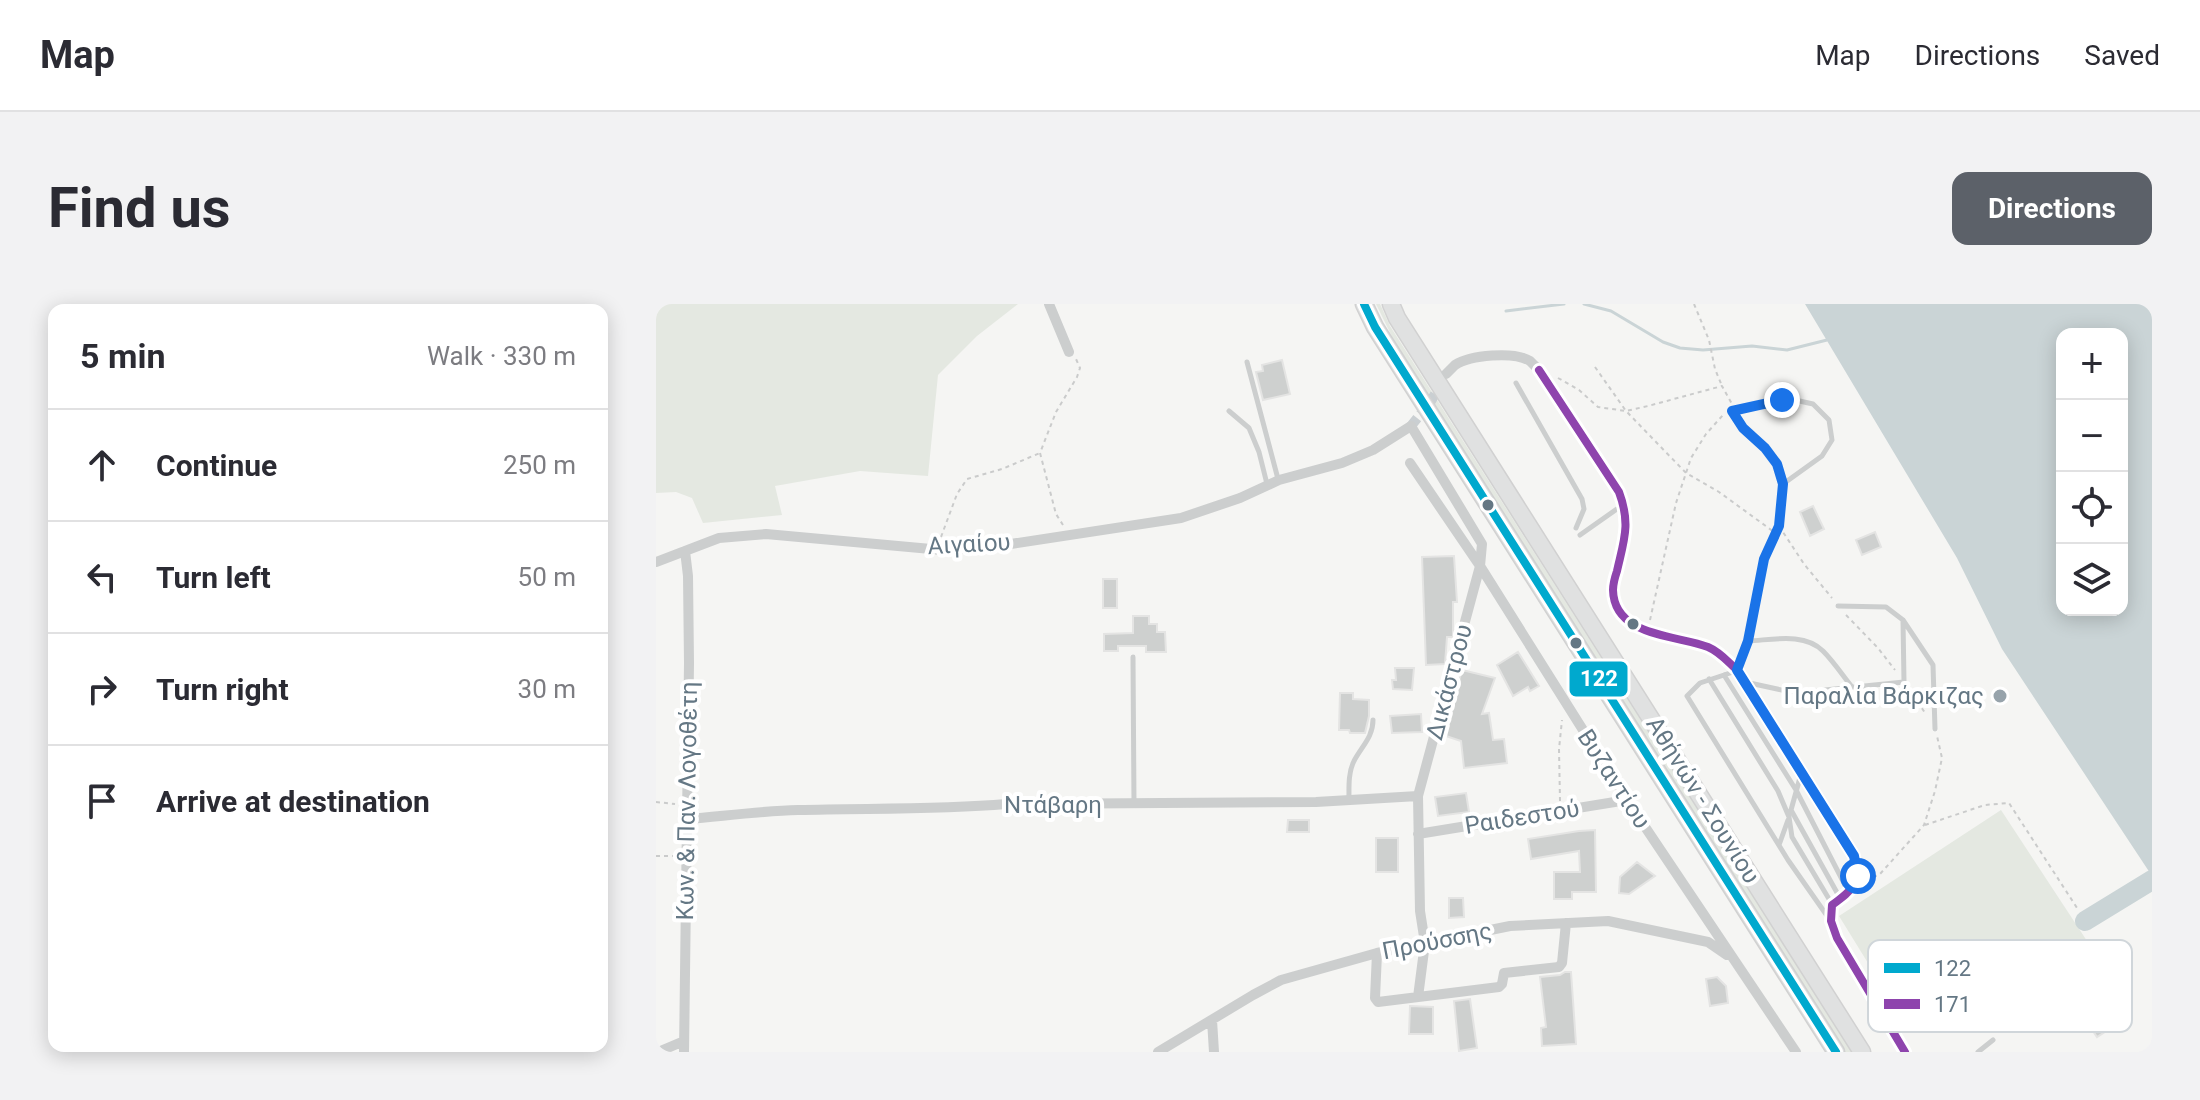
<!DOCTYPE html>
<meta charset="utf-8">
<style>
body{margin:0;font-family:Roboto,sans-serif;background:#f2f2f3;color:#2b2b33}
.controls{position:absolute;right:24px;top:24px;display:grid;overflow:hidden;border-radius:16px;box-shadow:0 4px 20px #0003}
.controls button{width:72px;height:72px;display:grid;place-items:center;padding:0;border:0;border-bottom:2px solid #e1e1e2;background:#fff;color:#2b2b33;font:40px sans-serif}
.stop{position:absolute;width:24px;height:24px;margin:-18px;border:6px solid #1a73e8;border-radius:50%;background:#fff}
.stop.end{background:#1a73e8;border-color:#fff;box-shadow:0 2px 8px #0008}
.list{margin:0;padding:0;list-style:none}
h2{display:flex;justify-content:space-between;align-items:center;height:104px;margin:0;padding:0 32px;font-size:34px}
h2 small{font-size:26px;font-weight:400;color:#7c7c81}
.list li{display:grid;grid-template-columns:52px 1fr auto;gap:24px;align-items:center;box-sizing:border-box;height:112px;padding:0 32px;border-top:2px solid #e1e1e2}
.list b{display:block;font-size:30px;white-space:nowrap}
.list em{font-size:26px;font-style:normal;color:#7c7c81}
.icon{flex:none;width:44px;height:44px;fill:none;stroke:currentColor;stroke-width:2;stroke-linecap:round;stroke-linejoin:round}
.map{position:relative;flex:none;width:1496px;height:748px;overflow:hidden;border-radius:16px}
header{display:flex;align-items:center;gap:48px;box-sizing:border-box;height:112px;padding:0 40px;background:#fff;border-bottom:2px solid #e1e1e2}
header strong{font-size:38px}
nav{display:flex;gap:44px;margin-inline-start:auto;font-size:28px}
.intro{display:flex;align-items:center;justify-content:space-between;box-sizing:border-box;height:192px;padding:0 48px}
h1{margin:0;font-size:56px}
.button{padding:20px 36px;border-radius:16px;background:#5c6169;color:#fff;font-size:28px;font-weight:700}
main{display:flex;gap:48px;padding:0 48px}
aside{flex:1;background:#fff;border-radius:16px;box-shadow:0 4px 20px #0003}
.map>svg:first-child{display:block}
.green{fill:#e4e8e1}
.water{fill:#cad4d6;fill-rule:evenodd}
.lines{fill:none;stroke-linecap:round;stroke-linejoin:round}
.stream{stroke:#cad4d6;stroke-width:3}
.river{stroke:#cad4d6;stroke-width:20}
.building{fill:#ced0cf;stroke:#e4e4e3;stroke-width:2}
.minor-tunnel{stroke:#cacfd2;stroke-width:10;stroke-dasharray:10 5;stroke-linecap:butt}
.primary-casing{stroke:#d1d1d1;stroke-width:19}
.path{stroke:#cacbcb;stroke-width:2;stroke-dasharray:4 4;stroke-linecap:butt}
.service{stroke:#cccece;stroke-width:5}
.minor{stroke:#cccece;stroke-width:10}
.primary{stroke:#e0e1e1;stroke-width:16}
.bus-1-casing{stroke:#fff;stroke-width:14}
.bus-2-casing{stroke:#fff;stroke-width:14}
.bus-1{stroke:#00a9ce;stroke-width:8}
.bus-2{stroke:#8e44ad;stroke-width:8}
.route{stroke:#1a73e8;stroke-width:10}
.bus-dot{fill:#647784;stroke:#fff;stroke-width:3}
.poi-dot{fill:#97a3ab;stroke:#fff;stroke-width:3}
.labels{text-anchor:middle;stroke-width:8;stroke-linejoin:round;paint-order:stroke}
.street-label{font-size:24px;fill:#647784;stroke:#fff}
.poi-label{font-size:24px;fill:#647784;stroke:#fff;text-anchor:end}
.key{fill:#fff;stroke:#d0d6da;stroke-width:2}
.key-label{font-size:22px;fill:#647784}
.line-badge{stroke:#fff;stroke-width:3}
.badge-label{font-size:22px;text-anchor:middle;font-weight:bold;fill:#fff}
</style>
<header>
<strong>Map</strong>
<nav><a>Map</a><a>Directions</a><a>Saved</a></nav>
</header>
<div class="intro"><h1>Find us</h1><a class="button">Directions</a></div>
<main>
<aside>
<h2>5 min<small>Walk · 330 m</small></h2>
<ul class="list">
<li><svg class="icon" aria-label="ahead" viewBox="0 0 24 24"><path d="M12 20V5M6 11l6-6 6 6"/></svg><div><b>Continue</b></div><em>250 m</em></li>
<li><svg class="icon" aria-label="left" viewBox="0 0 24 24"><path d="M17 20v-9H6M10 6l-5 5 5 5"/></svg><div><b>Turn left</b></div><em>50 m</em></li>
<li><svg class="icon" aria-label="right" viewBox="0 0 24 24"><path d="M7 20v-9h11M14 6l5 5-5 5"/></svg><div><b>Turn right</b></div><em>30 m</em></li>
<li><svg class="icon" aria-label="arrive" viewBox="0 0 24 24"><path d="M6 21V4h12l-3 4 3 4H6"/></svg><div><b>Arrive at destination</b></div></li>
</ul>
</aside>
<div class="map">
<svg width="1496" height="748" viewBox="0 0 1496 748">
<rect width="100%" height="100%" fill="#f5f5f3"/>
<path class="green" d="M 0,0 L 362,0 L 321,32 L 282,71 L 272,172 L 204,167 L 119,182 L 126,211 L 47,219 L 36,194 L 20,188 L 0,189 Z
M 720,0 L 724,0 L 734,22 L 1196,748 L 1188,748 L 748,57 Z
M 1345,506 L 1433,640 L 1387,670 L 1370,646 L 1252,724 L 1183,612 Z"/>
<path class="water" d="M 1149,0 L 1496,0 L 1496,572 L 1346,345 L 1301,254 ZM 1466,30 L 1466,306 L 1406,306 L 1406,30 Z"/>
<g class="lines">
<path class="stream" d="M 928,0 L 955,7 L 1007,38 L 1024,44 L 1047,46 L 1096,42 L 1131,46 L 1171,36
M 850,7 L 908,0"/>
<path class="river" d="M 1429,617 L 1496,576"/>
</g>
<path class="building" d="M 626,56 L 634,90 L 607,96 L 600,68 L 607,67 L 606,61 Z
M 1157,202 L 1168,225 L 1154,232 L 1144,208 Z
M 1219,228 L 1225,243 L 1206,251 L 1200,236 Z
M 798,252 L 801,298 L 797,298 L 797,333 L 791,333 L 789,360 L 770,361 L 766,253 Z
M 447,275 L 461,275 L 461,304 L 447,304 Z
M 477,312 L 493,312 L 493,320 L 501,320 L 501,328 L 509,328 L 510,348 L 490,348 L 490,342 L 462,342 L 462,347 L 448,347 L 448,330 L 477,329 Z
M 862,348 L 883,382 L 874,387 L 872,383 L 857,392 L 841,361 Z
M 739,364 L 758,364 L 756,386 L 737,385 L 736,376 L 740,376 Z
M 806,366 L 839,374 L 826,410 L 833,409 L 837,436 L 848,435 L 851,459 L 808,464 L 805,437 L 787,431 Z
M 684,389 L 697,389 L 697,395 L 713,396 L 713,412 L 709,429 L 694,429 L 693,426 L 683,426 Z
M 765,410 L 766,428 L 736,429 L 734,412 Z
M 810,489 L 813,508 L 782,512 L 779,493 Z
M 632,516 L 653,516 L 653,528 L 631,528 Z
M 939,526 L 940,588 L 916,588 L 916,595 L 898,595 L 898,568 L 924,568 L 923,547 L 875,555 L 872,535 L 923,527 Z
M 720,534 L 742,534 L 742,568 L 720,568 Z
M 981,558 L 999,572 L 973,590 L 963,589 L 964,573 Z
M 793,594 L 807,594 L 808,613 L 793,614 Z
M 909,668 L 915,668 L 920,740 L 886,742 L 885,724 L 890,723 L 884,673 L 904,671 Z
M 1061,673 L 1070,682 L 1072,699 L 1054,702 L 1050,675 Z
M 814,695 L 821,744 L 803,747 L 798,697 Z
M 754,702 L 777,703 L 777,730 L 753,730 Z
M 1451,704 L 1461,720 L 1441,733 L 1431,718 Z"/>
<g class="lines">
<path class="minor-tunnel" d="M 755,122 L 775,97 L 786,78"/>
<defs>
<path id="primary" d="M 708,0 L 719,23 L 1180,748
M 735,0 L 741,14 L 1206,748"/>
</defs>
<use href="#primary" class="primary-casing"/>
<path class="path" d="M 1038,0 L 1053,36 L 1059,65 L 1066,82
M 939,63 L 970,107 L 1030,169 L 1063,188 L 1118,228
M 902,74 L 923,86 L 942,103 L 970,107 L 992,102 L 1066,82 L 1076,100
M 1080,113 C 1093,134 1118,145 1124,170
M 407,221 L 400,210 L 384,149 L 400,108 L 421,73 L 424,64 L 420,55
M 1123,222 L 1148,260 L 1176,294
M 285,233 L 301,190 L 311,175 L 346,165 L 384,149
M 1190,311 L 1222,344 L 1239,366
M 994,316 L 1020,199 L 1035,154 L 1050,130 L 1067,111
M 1093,329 L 1108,255 L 1123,222 L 1126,188
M 1253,384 L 1269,409
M 904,497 L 903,445 L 906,416
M 0,498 L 19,500
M 1269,521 L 1329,501 L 1353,499 L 1423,607
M 0,552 L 19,552
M 1210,577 L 1224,570 L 1268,521 L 1279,487 L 1286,454 L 1281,432"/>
<path class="service" d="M 591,58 L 622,175
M 860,79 L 926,195 L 928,205 L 920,224
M 573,107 L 593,124 L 603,148 L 611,180
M 1076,107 L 1126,96 L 1139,96 L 1157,100 L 1173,116 L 1176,136 L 1166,152 L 1127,180
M 924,231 L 968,200
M 1182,302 L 1230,303 L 1247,316 L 1277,361 L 1279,425
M 1092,337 C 1116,336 1148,328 1167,347 C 1178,358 1187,372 1196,383
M 477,353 L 478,500
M 1080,367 L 1044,379 L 1031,392 L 1132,556 L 1174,616
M 1068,371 L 1140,486 L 1192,587
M 1053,375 L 1122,487 L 1133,513 L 1136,533 L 1176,600
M 1089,378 L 1130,387 L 1159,387 L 1248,378 L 1247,316
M 693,496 C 693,483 692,469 698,457 C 706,442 717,433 717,416
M 1135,506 L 1184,594
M 1135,506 L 1145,470
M 1123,541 L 1132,516
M 1322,748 L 1337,736"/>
<path class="minor" d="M 393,0 L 413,48
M 790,70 C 793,67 796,64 799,61 C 814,51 858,47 874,57 C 877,60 880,63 883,66 L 963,188 C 977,221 969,233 961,265 C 960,273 956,282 957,289 C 966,341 1033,328 1064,349 C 1070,353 1075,361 1081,366 L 1198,552 C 1205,582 1200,583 1176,601 L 1175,617 L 1181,634 L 1249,748
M 754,159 L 824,262 L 971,496 L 1140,748
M 0,258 L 63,234 L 110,230 L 286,246 L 335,243 L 525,214 L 584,194 L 623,176 L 686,159 L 717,146 L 755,122 L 826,240 L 824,262 L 762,492 L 764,607 L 769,639 L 762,693
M 32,515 C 68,512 105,507 142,506 C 211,504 281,506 350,500 L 660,498 L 762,492
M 762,530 L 971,496
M 721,649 L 719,694 L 722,698 L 843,683 L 846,680 L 848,669 L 903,663 L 906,659 L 910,619
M 556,716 L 558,748
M 2,748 L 28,737
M 28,748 L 33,359 L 32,272 L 29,247
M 502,748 L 597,691 L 625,676 L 721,649 L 854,622 L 952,617 L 1052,638 L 1071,651"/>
<use href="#primary" class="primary"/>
<defs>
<path id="bus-1" d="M 708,0 L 719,23 L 1180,748"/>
<path id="bus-2" d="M 883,66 L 963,188 C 975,220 968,236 961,267 C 959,273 957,280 957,286 C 958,333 1021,331 1052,343 C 1064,348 1071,357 1081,366 L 1198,552 C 1204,580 1198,585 1176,601 L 1175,617 L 1181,634 L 1249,748"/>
</defs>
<use href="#bus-1" class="bus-1-casing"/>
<use href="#bus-2" class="bus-2-casing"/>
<use href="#bus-1" class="bus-1"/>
<use href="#bus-2" class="bus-2"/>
</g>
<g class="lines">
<path class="route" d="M 1126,96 L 1076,107 L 1087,124 L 1109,144 L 1121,160 L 1127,180 L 1123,222 L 1108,255 L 1092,337 L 1081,366 L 1198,552 L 1202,572"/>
</g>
<g class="bus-dot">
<circle cx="832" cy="201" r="7"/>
<circle cx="977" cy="320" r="7"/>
<circle cx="920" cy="339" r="7"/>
</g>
<circle class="poi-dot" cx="1344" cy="392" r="8"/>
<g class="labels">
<g class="street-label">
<text transform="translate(313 240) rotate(-3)" y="8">Αιγαίου</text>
<text transform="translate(793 378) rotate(-75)" y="8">Δικάστρου</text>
<text transform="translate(958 475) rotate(57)" y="8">Βυζαντίου</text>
<text transform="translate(1047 496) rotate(58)" y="8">Αθήνών - Σουνίου</text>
<text transform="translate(31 497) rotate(-89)" y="8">Κων. &amp; Παν. Λογοθέτη</text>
<text x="397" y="509">Ντάβαρη</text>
<text transform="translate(866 513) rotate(-9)" y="8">Ραιδεστού</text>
<text transform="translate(781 637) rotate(-11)" y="8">Προύσσης</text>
</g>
<g class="poi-label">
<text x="1328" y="400">Παραλία Βάρκιζας</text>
</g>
</g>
<rect x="1212" y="636" width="264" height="92" rx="12" class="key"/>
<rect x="1228" y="659" width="36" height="10" fill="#00a9ce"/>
<rect x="1228" y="695" width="36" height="10" fill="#8e44ad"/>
<g class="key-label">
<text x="1278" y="672">122</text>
<text x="1278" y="708">171</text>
</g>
<rect class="line-badge" x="912" y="356" width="61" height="38" rx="8" fill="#00a9ce"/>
<g class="badge-label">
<text x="943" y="382">122</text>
</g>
</svg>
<div class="controls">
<button>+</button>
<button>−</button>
<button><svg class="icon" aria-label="locate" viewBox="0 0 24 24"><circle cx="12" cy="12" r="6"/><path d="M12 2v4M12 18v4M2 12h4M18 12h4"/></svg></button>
<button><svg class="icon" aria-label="layers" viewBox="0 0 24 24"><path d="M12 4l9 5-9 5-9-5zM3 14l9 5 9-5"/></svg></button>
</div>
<div class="stop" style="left:1202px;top:572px"></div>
<div class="stop end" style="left:1126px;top:96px"></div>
</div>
</main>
